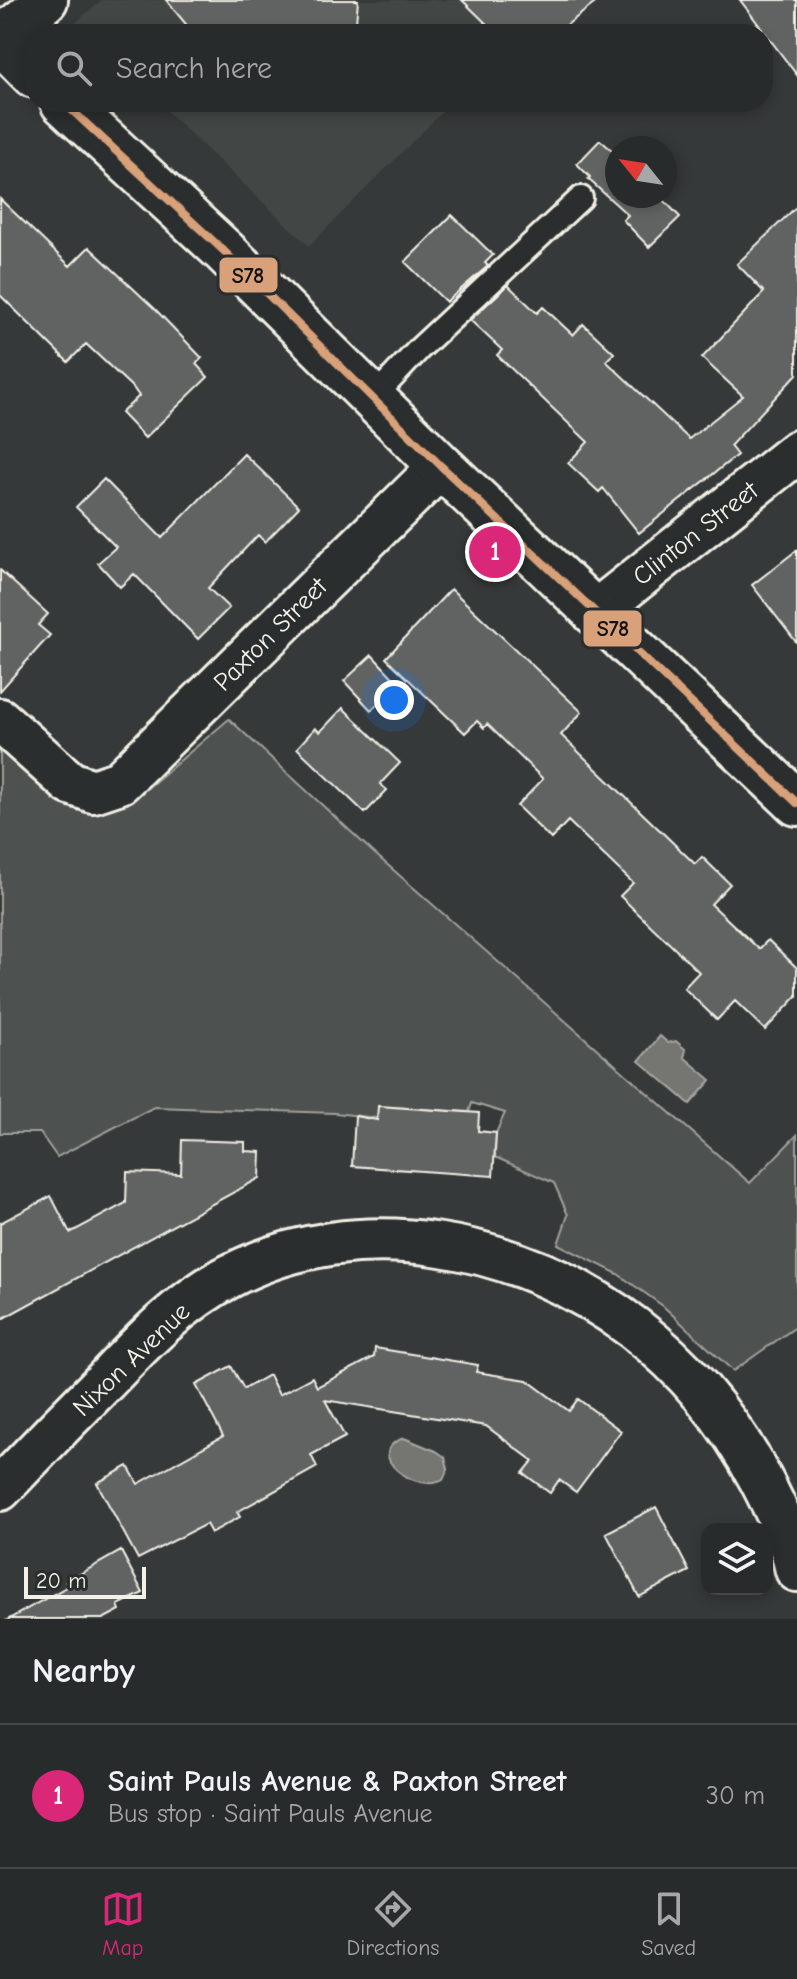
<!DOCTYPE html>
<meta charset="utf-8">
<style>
body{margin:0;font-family:"Comic Neue",sans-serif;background:#343737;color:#f1f3f6}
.controls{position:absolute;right:24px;bottom:24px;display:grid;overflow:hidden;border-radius:16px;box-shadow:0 4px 12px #0003}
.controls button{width:72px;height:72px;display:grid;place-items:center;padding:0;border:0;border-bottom:2px solid #444747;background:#282b2b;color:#f1f3f6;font:40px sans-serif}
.compass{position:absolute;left:605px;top:136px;width:72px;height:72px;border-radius:50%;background:#282b2b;box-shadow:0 4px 12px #0003;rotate:300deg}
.scale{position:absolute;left:24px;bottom:20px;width:122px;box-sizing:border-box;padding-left:8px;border:4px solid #f4f1e8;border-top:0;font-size:22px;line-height:28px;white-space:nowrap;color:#f4f1e8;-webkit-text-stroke:6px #2a2d2e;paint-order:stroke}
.you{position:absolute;left:394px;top:700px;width:28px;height:28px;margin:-20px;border:6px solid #fff;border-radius:50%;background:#1a73e8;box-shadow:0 0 0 12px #1a73e833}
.badge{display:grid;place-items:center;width:52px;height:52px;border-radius:50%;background:#db2777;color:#fff;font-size:26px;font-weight:700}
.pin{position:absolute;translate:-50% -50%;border:4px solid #fff;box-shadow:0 2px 8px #0006}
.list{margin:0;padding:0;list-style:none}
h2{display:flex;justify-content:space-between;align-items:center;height:104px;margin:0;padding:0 32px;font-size:34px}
h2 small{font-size:26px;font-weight:400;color:#a5a7a9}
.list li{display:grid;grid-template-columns:52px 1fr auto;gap:24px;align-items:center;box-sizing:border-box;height:144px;padding:0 32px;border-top:2px solid #444747}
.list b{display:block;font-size:30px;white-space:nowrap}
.list p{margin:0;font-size:26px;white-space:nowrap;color:#a5a7a9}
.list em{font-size:26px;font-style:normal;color:#a5a7a9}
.icon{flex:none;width:44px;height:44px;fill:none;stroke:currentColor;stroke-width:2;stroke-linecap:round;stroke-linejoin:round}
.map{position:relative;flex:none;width:797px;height:1619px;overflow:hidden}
.search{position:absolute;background:#282b2b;box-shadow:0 4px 12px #0003;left:24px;right:24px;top:24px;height:88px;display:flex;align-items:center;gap:20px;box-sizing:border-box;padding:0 28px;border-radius:32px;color:#a5a7a9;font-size:30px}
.sheet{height:248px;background:#282b2b}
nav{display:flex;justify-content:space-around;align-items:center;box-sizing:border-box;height:112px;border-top:2px solid #444747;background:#282b2b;font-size:22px;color:#a5a7a9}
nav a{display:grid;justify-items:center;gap:4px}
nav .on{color:#db2777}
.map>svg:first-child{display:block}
.built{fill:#434645}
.green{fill:#4e514f;stroke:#a1a19c;stroke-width:2}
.water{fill:#757572;stroke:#a8a7a1;stroke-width:2}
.building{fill:#616362;stroke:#f4f1e8;stroke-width:2}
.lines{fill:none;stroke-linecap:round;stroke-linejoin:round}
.lane-casing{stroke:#f4f1e8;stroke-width:28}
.street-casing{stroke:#f4f1e8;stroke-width:48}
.secondary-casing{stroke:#f4f1e8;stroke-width:50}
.lane{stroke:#2a2d2e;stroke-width:22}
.street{stroke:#2a2d2e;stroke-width:42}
.secondary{stroke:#2a2d2e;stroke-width:44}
.bus-1-casing{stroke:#2a2d2e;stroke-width:14}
.bus-1{stroke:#d9a179;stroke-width:8}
.labels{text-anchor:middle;stroke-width:6;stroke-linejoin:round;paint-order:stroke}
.street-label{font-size:26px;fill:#f4f1e8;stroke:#2a2d2e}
.line-badge{stroke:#2a2d2e;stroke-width:3}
.pale-badge-label{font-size:22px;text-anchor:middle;font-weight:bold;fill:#111}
</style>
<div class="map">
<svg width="797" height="1619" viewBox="0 0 797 1619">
<rect width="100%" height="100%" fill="#363939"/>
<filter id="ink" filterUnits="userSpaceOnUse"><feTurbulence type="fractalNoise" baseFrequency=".0125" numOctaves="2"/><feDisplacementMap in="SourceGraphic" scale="16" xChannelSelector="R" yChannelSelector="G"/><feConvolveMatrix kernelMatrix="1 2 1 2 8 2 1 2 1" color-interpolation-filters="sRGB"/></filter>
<g filter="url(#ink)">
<path class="built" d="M 102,0 L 467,0 L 465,3 L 497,34 L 85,34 L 74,24 Z
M 157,102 L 452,102 L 309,246 Z"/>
<path class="green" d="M 229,719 L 374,853 L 750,1183 L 797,1135 L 797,1326 L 733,1371 L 663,1306 L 618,1274 L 558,1244 L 568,1215 L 554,1183 L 495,1157 L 496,1133 L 505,1113 L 472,1103 L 469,1112 L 379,1106 L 377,1118 L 335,1113 L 154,1107 L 57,1157 L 40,1133 L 0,1133 L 0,745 L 101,806 L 138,796 Z"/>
<path class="water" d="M 660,1036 L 668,1043 L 676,1041 L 686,1050 L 684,1057 L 711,1080 L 690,1104 L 639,1061 Z
M 404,1438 L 436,1451 L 445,1457 L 448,1469 L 443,1480 C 417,1495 360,1453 404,1438 Z"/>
<path class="building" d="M 166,0 L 358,0 L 355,34 L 194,34 Z
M 462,0 L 599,0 L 555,34 L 497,34 Z
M 740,0 L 797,0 L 797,75 Z
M 600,140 L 614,152 L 617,149 L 617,196 L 660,196 L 680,217 L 649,247 L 623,220 L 628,215 L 588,179 L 590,177 L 577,164 Z
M 0,199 L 70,266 L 89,247 L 155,309 L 202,358 L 196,364 L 208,377 L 145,438 L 121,413 L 139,396 L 134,389 L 86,344 L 68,362 L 0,295 Z
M 797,206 L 797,374 L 730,446 L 737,455 L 639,533 L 603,488 L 599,492 L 568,463 L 588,442 L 497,355 L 502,350 L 470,320 L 508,285 L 537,313 L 543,307 L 573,335 L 583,324 L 614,353 L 606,361 L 689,439 L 743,396 L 702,358 L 764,292 L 737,264 Z
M 452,215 L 493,255 L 485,263 L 488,266 L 446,302 L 405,262 Z
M 244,454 L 299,507 L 265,542 L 258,535 L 208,588 L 229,608 L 198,639 L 134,574 L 120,587 L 98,563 L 116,547 L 76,507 L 104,479 L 162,538 Z
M 797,550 L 797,643 L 752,585 Z
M 0,570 L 48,614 L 38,625 L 50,635 L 0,691 Z
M 451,589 L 582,712 L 561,735 L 695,864 L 702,857 L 730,884 L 711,904 L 759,949 L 768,940 L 797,968 L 797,996 L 765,1030 L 735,1001 L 717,1020 L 684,988 L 699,972 L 620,896 L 633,883 L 568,821 L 551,839 L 517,806 L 543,779 L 487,724 L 484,728 L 477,721 L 465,733 L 386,658 Z
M 372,655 L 399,684 L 371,710 L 344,681 Z
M 343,708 L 400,763 L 380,784 L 387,790 L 365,813 L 297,748 L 315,728 L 320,732 Z
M 378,1106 L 479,1113 L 478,1131 L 496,1133 L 493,1176 L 352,1166 L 355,1116 L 377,1120 Z
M 182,1140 L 245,1142 L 245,1151 L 261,1152 L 260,1178 L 0,1320 L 0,1223 L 51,1196 L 70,1233 L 126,1203 L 127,1172 L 181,1174 Z
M 375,1348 L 478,1365 L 476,1372 L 527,1380 L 569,1411 L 578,1399 L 621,1431 L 576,1492 L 559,1480 L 550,1493 L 523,1473 L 533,1461 L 486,1426 L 325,1400 L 345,1437 L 311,1455 L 317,1467 L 237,1512 L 240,1517 L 211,1533 L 206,1524 L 138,1559 L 97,1483 L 128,1466 L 138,1484 L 223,1436 L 196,1385 L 231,1366 L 244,1389 L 269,1375 L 279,1395 L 312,1377 L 317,1387 L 374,1357 Z
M 656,1507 L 689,1571 L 639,1597 L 606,1533 Z
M 121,1551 L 143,1593 L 118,1605 L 120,1610 L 103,1619 L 9,1619 L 68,1586 L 66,1582 Z"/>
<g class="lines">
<defs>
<path id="lane" d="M 372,399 L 420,348 L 581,198"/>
<path id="street" d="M 0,39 L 46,0
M 594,613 L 797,452
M 0,720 L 70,783 L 93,791 L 120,782 L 441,466
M 0,1489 C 35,1452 70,1416 106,1380 C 143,1341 181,1301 230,1276 C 359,1209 522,1242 634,1328 C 687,1368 730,1422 761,1480 C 776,1509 790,1538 797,1570"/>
<path id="secondary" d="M 0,41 L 34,75
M 63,102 L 224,251 L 441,466 L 797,803"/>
</defs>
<use href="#lane" class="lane-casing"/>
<use href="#street" class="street-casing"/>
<use href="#secondary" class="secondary-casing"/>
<use href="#lane" class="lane"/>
<use href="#street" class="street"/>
<use href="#secondary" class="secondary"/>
<defs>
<path id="bus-1" d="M 63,102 L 224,251 L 441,466 L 797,803"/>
</defs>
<use href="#bus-1" class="bus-1-casing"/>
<use href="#bus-1" class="bus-1"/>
</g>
</g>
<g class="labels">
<g class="street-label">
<text transform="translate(695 533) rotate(-38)" y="9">Clinton Street</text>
<text transform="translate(270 634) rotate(-45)" y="9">Paxton Street</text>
<text transform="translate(131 1359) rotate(-44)" y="9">Nixon Avenue</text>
</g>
</g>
<g class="line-badge">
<rect x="218" y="256" width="61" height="38" rx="8" fill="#d9a179"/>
<rect x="582" y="609" width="61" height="39" rx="8" fill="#d9a179"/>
</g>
<g class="pale-badge-label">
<text x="248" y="283">S78</text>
<text x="613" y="636">S78</text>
</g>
</svg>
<div class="controls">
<button><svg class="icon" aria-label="layers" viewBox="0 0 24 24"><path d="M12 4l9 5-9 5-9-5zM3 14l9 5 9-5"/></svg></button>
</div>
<svg class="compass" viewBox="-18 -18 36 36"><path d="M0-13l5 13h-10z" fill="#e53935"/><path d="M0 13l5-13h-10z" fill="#a5a7a9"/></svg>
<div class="scale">20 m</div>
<div class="you"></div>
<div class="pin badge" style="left:495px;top:552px">1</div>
<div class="search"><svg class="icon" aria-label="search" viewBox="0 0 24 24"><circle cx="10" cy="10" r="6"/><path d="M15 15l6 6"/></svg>Search here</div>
</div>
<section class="sheet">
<h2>Nearby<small></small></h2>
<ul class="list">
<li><span class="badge">1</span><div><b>Saint Pauls Avenue &amp; Paxton Street</b><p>Bus stop · Saint Pauls Avenue</p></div><em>30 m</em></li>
</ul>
</section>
<nav>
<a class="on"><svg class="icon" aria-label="map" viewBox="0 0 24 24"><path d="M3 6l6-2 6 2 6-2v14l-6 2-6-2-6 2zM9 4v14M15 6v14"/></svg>Map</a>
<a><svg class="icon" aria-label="directions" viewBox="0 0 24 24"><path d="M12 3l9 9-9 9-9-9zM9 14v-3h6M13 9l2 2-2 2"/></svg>Directions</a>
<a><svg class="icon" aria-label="saved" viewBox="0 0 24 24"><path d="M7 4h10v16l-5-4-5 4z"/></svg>Saved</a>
</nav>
